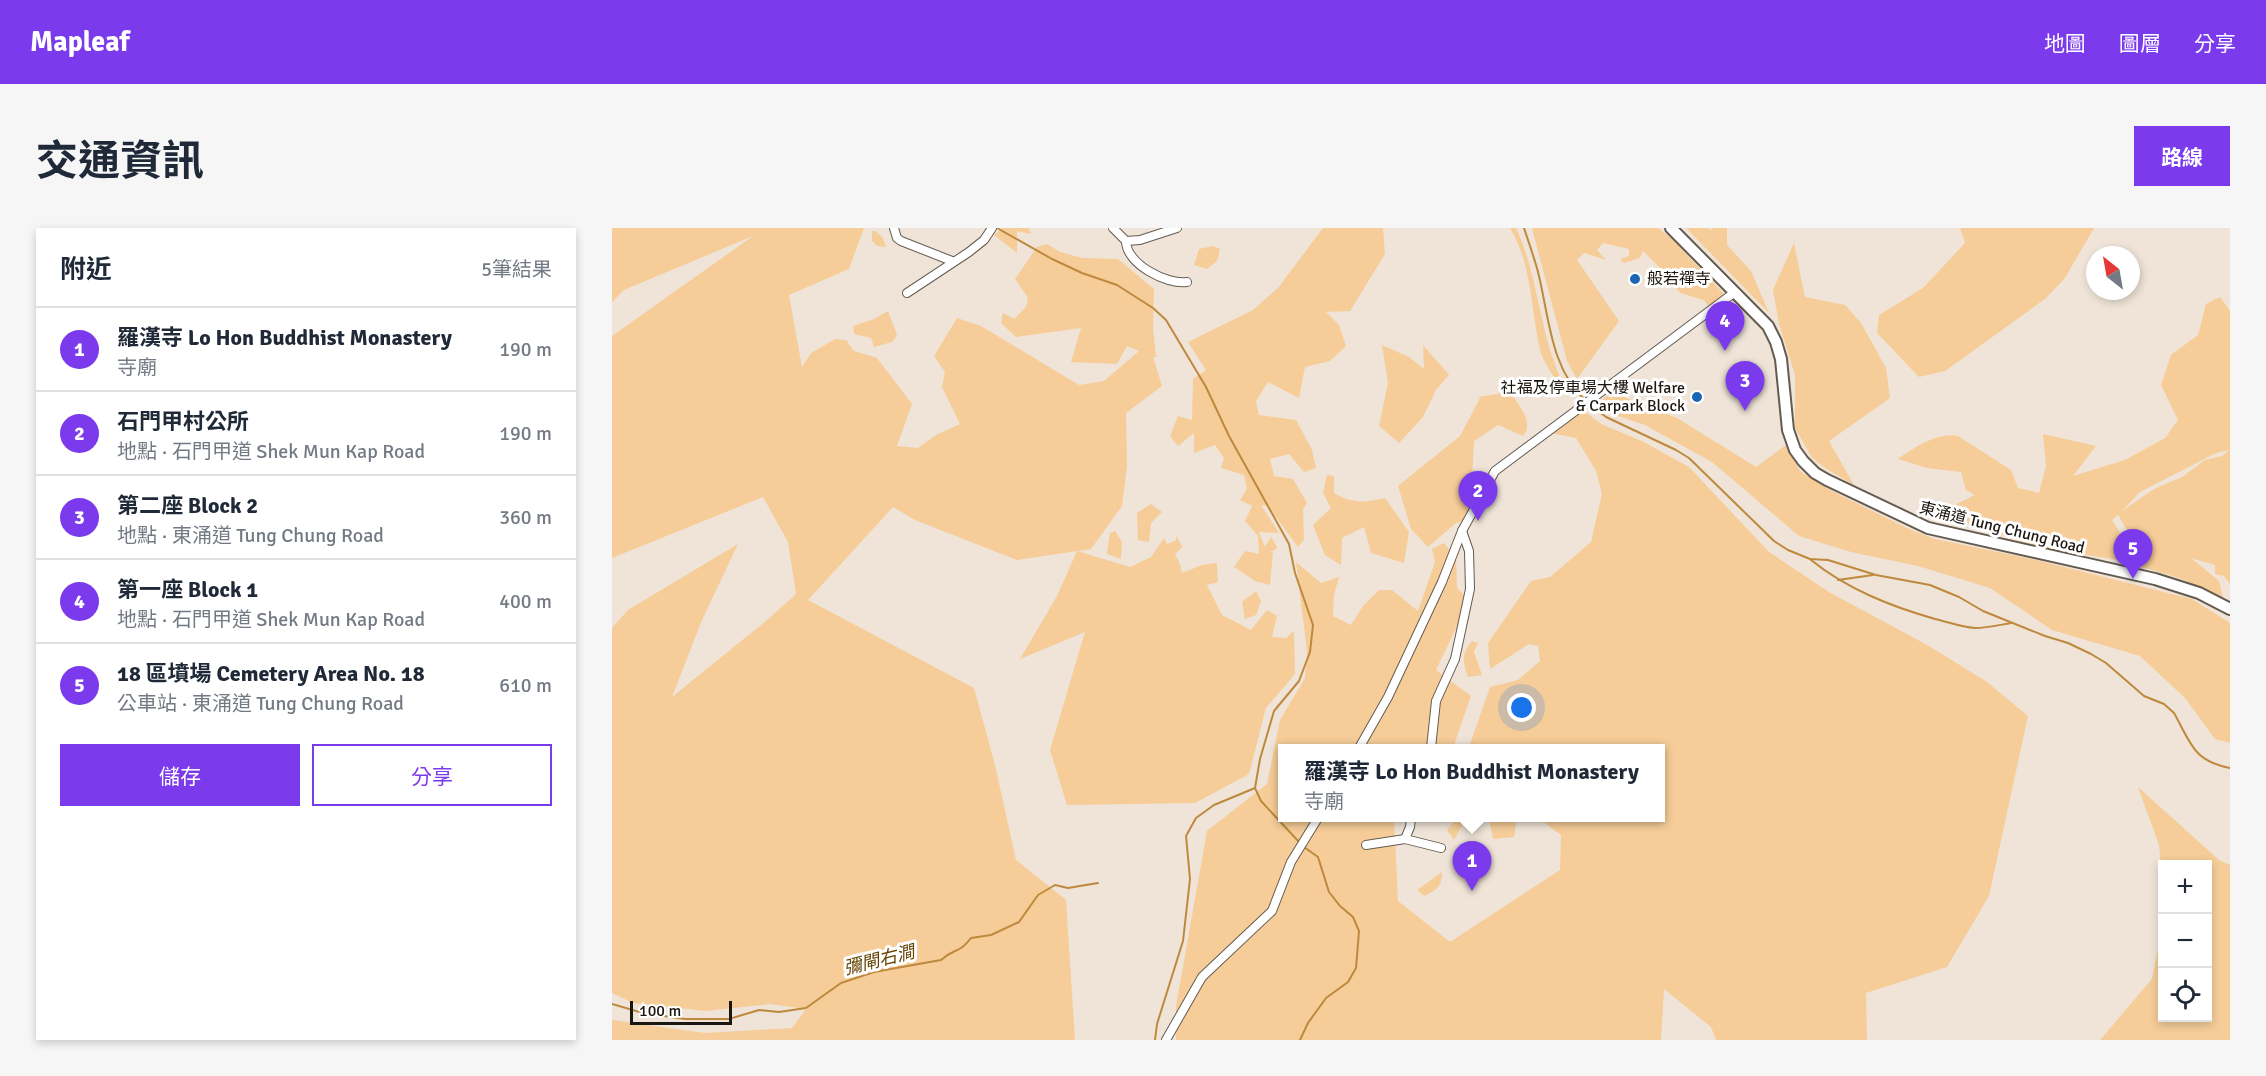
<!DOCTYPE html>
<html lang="zh-TW">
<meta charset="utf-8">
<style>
body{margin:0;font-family:Signika,"Noto Sans TC",sans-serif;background:#f6f6f7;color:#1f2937}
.controls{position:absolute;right:18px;bottom:18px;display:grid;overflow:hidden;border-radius:0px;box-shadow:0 3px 9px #0003}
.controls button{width:54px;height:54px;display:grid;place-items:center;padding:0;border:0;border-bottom:2px solid #e0e1e3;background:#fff;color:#1f2937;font:30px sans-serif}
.compass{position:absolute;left:1474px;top:18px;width:54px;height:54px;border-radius:50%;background:#fff;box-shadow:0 3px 9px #0003;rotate:329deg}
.scale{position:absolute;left:18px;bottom:15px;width:102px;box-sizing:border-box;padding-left:6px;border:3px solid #1a1611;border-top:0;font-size:16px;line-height:21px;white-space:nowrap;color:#1a1611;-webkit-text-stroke:4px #fff;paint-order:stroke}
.you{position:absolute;left:910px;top:480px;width:21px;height:21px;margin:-15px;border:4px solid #fff;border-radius:50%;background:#1a73e8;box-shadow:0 0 0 9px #1a73e833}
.badge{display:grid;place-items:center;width:39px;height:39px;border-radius:50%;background:#7c3aed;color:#fff;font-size:20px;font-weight:700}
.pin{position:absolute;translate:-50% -50px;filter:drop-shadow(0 2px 3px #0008)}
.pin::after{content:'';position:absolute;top:32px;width:21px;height:18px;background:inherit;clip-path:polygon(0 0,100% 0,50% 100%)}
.popup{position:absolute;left:666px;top:516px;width:387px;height:78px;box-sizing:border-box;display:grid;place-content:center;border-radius:0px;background:#fff;filter:drop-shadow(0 2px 4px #0005);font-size:20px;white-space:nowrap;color:#747a83}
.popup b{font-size:22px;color:#1f2937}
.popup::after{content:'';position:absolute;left:50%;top:100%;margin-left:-12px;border:12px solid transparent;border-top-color:#fff}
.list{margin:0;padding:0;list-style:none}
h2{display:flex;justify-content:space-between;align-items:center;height:78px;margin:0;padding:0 24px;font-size:26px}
h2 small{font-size:20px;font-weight:400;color:#747a83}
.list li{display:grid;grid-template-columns:39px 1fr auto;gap:18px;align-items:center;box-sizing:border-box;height:84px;padding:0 24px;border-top:2px solid #e0e1e3}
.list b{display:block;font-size:22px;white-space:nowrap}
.list p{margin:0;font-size:20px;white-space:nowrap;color:#747a83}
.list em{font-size:20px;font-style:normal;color:#747a83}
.actions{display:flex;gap:12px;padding:18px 24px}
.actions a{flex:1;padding:14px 0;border:2px solid #7c3aed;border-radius:0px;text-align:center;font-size:21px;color:#7c3aed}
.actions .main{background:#7c3aed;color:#fff}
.icon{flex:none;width:33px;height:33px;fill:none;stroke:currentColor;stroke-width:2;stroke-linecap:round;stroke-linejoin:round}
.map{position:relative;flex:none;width:1618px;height:812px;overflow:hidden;border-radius:0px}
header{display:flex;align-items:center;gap:36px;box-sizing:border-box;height:84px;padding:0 30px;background:#7c3aed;color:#fff}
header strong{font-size:28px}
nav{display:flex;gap:33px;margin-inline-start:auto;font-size:21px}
.intro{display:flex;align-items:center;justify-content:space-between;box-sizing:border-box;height:144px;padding:0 36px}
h1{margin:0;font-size:42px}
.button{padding:15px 27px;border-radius:0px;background:#7c3aed;color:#fff;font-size:21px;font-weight:700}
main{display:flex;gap:36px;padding:0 36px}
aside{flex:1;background:#fff;border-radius:0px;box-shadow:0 3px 9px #0003}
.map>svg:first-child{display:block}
.green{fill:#f6cd98;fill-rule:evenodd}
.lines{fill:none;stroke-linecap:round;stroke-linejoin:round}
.stream{stroke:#be893c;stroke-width:2}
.street-casing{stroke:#645b50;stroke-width:10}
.secondary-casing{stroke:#645b50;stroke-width:14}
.street{stroke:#fff;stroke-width:8}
.secondary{stroke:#fff;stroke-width:10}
.poi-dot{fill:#1a66b5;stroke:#fff;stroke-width:2}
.labels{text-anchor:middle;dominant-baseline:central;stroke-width:6;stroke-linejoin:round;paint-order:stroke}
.poi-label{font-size:16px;fill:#1a1611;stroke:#fff;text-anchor:start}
.street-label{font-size:16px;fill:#1a1611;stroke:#fff}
.water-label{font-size:18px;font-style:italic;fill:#684405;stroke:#fff}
</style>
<header>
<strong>Mapleaf</strong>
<nav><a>地圖</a><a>圖層</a><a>分享</a></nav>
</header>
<div class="intro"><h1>交通資訊</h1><a class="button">路線</a></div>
<main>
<aside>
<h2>附近<small>5筆結果</small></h2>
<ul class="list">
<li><span class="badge">1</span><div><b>羅漢寺 Lo Hon Buddhist Monastery</b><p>寺廟</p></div><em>190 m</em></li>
<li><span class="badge">2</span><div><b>石門甲村公所</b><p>地點 · 石門甲道 Shek Mun Kap Road</p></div><em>190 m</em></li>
<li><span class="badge">3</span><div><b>第二座 Block 2</b><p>地點 · 東涌道 Tung Chung Road</p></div><em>360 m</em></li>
<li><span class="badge">4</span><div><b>第一座 Block 1</b><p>地點 · 石門甲道 Shek Mun Kap Road</p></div><em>400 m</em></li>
<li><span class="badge">5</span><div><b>18 區墳場 Cemetery Area No. 18</b><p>公車站 · 東涌道 Tung Chung Road</p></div><em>610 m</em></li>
</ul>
<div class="actions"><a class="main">儲存</a><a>分享</a></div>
</aside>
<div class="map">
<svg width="1618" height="812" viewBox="0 0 1618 812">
<rect width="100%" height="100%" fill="#efe4d7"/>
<g class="green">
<path d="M0 0H252L237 41 177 67 190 139 199 125 223 111 234 112 242 123 265 130 300 176 285 218 306 220 324 207 348 196 330 159 333 144 322 128 345 90 369 98 467 157 492 153 527 123 515 118 505 136 459 134 469 100 404 109 389 95 391 85 402 91 414 79 416 70 403 51 425 19 435 16 448 24 470 30 506 31 542 61 541 99 544 129H541L550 158 514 185 515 238 510 278 479 321 405 332 303 292 281 279 196 372 362 460 383 537 404 632 454 672 463 812H0V792L93 805 180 800 194 781 158 776 94 783 21 775 0 765V400L16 382 126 316 90 392 60 469 154 393 184 366 176 314 151 269 0 330V108L141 8 12 62 0 74Z"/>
<path d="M391 0H417L419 6 405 3V25L382 7Z"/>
<path d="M711 0H771L773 26 738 83 714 84 727 97 734 118 718 133 693 139 687 170 656 154 644 173 647 187 684 192 700 222 704 240 692 244 677 226 658 231 662 248 681 251 695 275 691 281 692 312 686 319 656 278 649 277 667 305 647 304 653 319 659 309 665 319 663 322 657 324H661L658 357 643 353 622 339 633 323 647 326 646 308 633 293 640 278 628 272 635 261 632 247 609 240 612 230 603 217 582 225V205L566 218 558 208 566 188 580 192 581 151 594 142 576 114 641 82 666 60Z"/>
<path d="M898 0H904C928 51 927 111 954 161L951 163C944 151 932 136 928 122 919 82 920 36 898 0Z"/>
<path d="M920 0H1046L1059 10 1113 67 1097 79 1092 72 1068 65 1053 45 1031 23 1028 30 1012 35 1008 31 1017 28V21L991 15 985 22 994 32 972 25 965 32 1007 93 965 151 955 133Z"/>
<path d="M1074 0H1096L1099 2 1101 0H1115V17L1139 43 1157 85Z"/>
<path d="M1348 0H1482L1453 50 1433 71 1333 143 1307 149 1265 105 1267 87 1311 60 1353 15Z"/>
<path d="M260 3H264L271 10 274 19 265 18 260 13Z"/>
<path d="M1182 15 1193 69 1233 77 1249 95 1274 140 1278 170 1217 213 1242 257 1216 242 1200 230 1183 200V147L1167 96 1161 62Z"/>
<path d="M601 18 608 21 605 33 595 41 582 37 587 21Z"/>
<path d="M1608 69 1618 83V356L1612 348 1603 346V337L1579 330 1607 353 1611 370 1567 350 1507 332 1429 320 1324 286 1363 267 1354 262 1349 244 1315 240 1286 231C1303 219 1326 204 1346 208L1399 242 1406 260 1427 265 1434 238 1431 206 1484 218 1461 248 1513 232 1553 210 1566 192 1549 157 1559 127 1586 107 1594 76ZM1617 222 1610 228 1593 232 1570 249 1542 261 1510 283 1528 264 1604 225ZM1506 287 1533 332V333L1523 330 1500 292Z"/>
<path d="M276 83 285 107 280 114 262 119 259 110 242 106 241 98 262 91Z"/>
<path d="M770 117 797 129 812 141 811 117 837 147 824 162 811 189 787 215 767 198 776 155Z"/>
<path d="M898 164C906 177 923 193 911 208L886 197 862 213 858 292 844 295 816 319 799 301 786 258 848 208 868 170 866 169Z"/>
<path d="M999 164 1065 190 1144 239 1174 217 1188 243 1218 262 1299 302 1323 311 1424 332 1580 371 1618 395V515L1603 511 1573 470 1528 428 1440 402 1378 360 1306 338 1239 324 1187 308 1100 234 1033 197 997 185 987 175Z"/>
<path d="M971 182 989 196 1030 213 1077 239 1157 324 1217 364 1317 418 1375 454 1416 488 1377 668 1335 739 1254 765 1255 812H1104L1099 799 1052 761 1049 812H564V778L595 603 655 556 668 492 693 450 695 423 684 334 709 355 727 349 722 367 721 388 739 397 751 378 767 362H780L806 383 823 334 820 321 832 315 844 330 845 360 852 367 848 392 824 442 859 468 841 520H671V590H782L786 673 838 714 948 642 949 607 926 590H1049V520L857 519 878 459 906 452 928 433 926 418 917 416 878 441 876 415 919 353 938 349 979 314 990 266 984 243 964 210 939 205Z"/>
<path d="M715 247 722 248V265C741 276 752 275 773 270L797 304 792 335 759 325 752 299 730 310 729 337 713 327 701 297 719 280 711 265Z"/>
<path d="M539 276 550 284 539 295 537 314 526 312 525 285Z"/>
<path d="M503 303 510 314 509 331 495 326 498 305Z"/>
<path d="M565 308 570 319 563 326 568 336 570 345 590 337 605 335 606 354 595 357 610 387 639 402 655 382 665 388 660 409 674 410 682 403 683 446 654 480 637 546 583 575 455 577 438 522 473 404 408 431 445 368 465 323 518 339 539 329 552 310 555 316 563 313Z"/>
<path d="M644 363 649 373 644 387 633 391 630 374Z"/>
<path d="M860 413 866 415 862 424 870 447 856 449C851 434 849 426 860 413Z"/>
<path d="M1526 559 1607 632 1618 637V812H1488L1540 751 1550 701V790H1596V636H1550V651L1547 617Z"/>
<path d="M845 590H854L842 612 835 602Z"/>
<path d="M877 590H905L902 609 881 611Z"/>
<path d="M830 644C830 660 824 662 812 668L805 662Z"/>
</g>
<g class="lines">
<g class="stream">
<path d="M385 0 440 31 470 45 505 57 541 80 554 92 594 159 617 208 677 316 683 345 701 397 698 424 687 453 662 483 648 531 643 560 649 573 688 615"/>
<path d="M912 0C917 15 922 29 926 44 937 87 938 140 973 172"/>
<path d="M977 176 994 189 1064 222 1077 230 1162 313 1176 322 1198 331 1216 332 1264 347 1318 357 1347 369 1371 383 1433 408 1456 415 1479 426 1494 435 1532 468 1552 476 1562 485C1579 515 1581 533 1618 540"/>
<path d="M1199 332C1235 361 1278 378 1323 391 1336 394 1349 399 1363 400 1375 400 1387 397 1399 395"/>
<path d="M1226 352 1261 347"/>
<path d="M0 776 31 785 73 791H117L147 782 167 784 194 780 229 755 262 744 329 732C342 720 347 726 359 710L379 707 407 694 426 667 443 657 456 660 486 655"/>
<path d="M543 812 545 796 571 713 578 651 574 608 584 590 602 577 643 560"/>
<path d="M688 812 696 795 714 770 736 754 744 740 747 703 741 689 728 678 717 664 706 629 692 619"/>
</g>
<defs>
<g id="street">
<path d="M282 0 285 10 289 13 340 33"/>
<path d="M501 0 514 13C514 36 555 57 575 54"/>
<path d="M514 13 528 12 565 0"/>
<path d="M295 65 357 24 372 12 380 0"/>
<path d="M747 520 776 469 830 354 850 303 883 243 1123 64"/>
<path d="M819 520 824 473 843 431 858 361 857 323 850 303"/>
<path d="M799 590 798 599 793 611 829 620"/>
<path d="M754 617 793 611"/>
<path d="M554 812 590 749 660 683 679 634 706 590"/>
</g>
<path id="secondary" d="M1059 0 1156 98 1164 114 1169 131 1176 202 1183 222 1191 233 1203 245 1215 252 1316 300 1543 351 1587 365 1618 381"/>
</defs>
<use href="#street" class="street-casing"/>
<use href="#secondary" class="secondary-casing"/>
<use href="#street" class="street"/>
<use href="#secondary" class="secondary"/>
</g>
<g class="poi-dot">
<circle cx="1023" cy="51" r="6"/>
<circle cx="1085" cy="169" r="6"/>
</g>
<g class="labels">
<g class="poi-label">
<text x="1035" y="51">般若禪寺</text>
<text x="1073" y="160" text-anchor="end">社福及停車場大樓 Welfare<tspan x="1073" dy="18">&amp; Carpark Block</tspan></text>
</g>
<g class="street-label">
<text transform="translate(1390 300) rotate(14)">東涌道 Tung Chung Road</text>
</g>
<g class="water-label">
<text transform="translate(267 732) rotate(-14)">彌閘右澗</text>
</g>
</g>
</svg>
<div class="controls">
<button>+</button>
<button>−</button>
<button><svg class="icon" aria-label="locate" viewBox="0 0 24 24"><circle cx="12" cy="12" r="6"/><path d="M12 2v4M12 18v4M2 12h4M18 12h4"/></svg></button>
</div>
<svg class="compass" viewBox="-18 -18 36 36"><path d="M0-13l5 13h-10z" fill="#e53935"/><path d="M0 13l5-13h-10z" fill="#747a83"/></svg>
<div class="scale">100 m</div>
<div class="you"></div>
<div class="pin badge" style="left:860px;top:663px">1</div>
<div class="popup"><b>羅漢寺 Lo Hon Buddhist Monastery</b>寺廟</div>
<div class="pin badge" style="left:866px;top:293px">2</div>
<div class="pin badge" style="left:1133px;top:183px">3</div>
<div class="pin badge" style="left:1113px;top:123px">4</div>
<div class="pin badge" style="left:1521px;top:351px">5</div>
</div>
</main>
